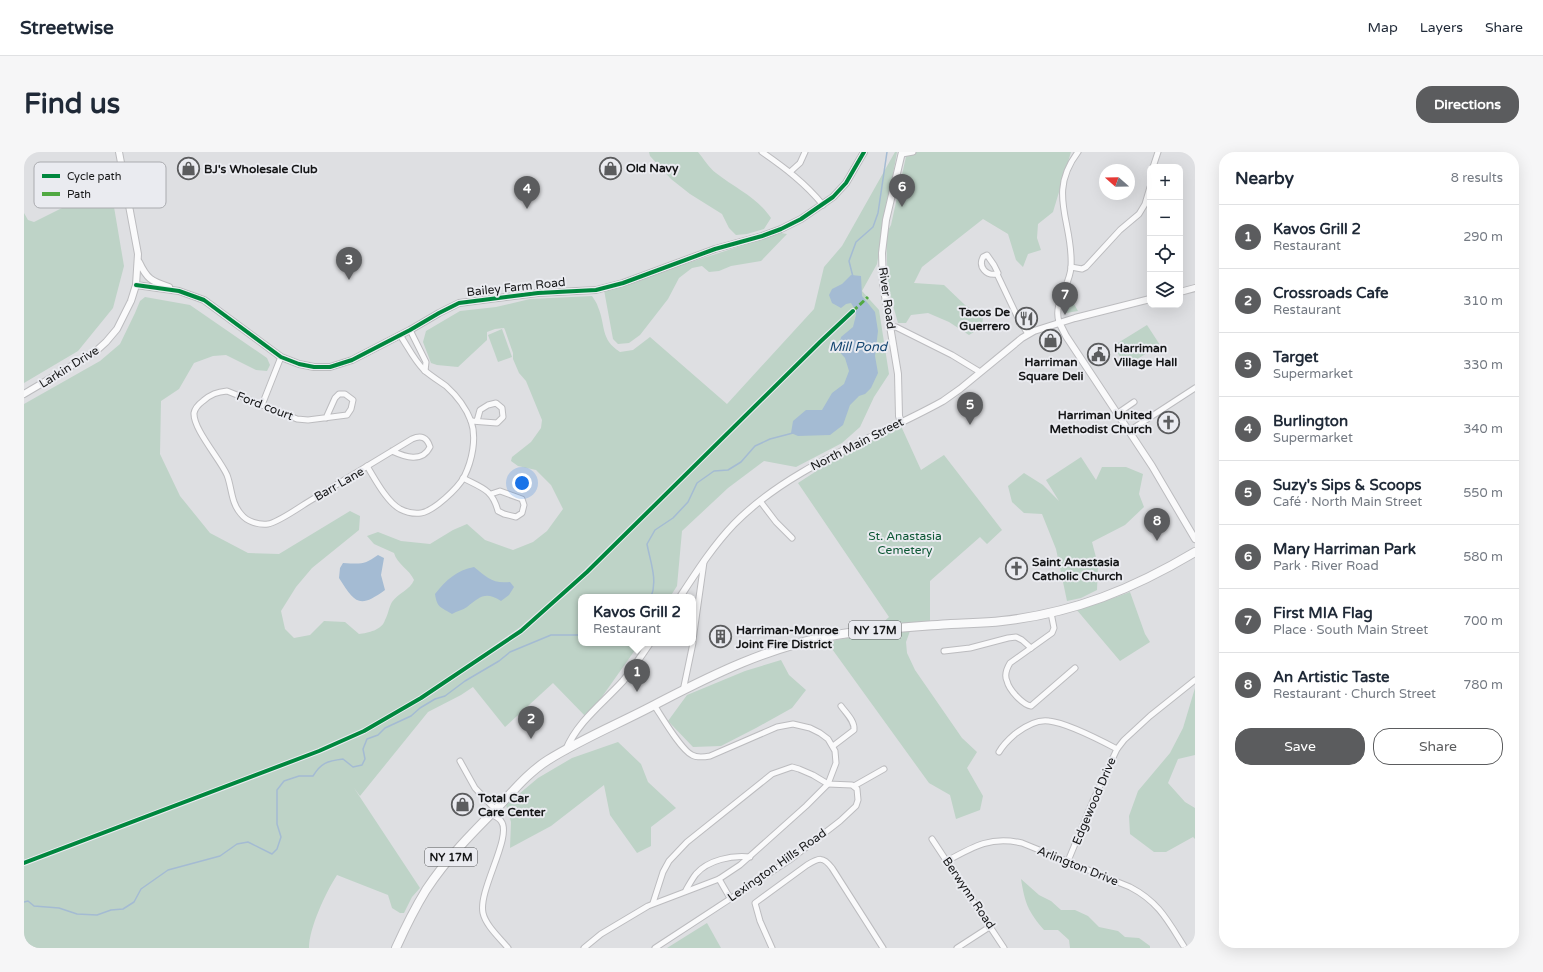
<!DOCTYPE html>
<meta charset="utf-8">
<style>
body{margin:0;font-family:"Varela Round",sans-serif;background:#f6f6f7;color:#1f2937}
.controls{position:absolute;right:12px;top:12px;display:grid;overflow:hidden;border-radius:8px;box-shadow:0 4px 16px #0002}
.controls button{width:36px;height:36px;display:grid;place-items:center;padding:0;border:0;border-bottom:1px solid #e0e1e3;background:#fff;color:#1f2937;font:20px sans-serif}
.compass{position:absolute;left:1075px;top:12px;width:36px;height:36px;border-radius:50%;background:#fff;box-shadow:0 4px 16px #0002;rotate:290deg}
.you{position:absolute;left:498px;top:331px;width:14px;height:14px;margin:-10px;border:3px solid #fff;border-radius:50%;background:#1a73e8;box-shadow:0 0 0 6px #1a73e833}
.badge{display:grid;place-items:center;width:26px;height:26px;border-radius:50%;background:#5b5c5e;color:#fff;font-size:13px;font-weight:700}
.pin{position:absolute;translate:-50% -33px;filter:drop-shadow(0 1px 2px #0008)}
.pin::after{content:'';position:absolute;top:21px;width:14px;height:12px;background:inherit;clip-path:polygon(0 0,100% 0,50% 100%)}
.popup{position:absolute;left:554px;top:442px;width:118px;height:52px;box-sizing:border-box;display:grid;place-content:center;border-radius:8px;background:#fff;filter:drop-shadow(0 1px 3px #0005);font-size:13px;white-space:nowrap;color:#747a83}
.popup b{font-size:15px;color:#1f2937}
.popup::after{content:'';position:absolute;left:50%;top:100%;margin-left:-8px;border:8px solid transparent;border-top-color:#fff}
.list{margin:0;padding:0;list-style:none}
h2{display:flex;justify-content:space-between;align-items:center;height:52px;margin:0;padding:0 16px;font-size:17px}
h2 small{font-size:13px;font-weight:400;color:#747a83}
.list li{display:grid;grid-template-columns:26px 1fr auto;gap:12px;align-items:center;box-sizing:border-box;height:64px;padding:0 16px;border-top:1px solid #e0e1e3}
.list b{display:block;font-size:15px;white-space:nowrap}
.list p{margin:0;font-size:13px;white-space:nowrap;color:#747a83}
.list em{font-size:13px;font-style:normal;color:#747a83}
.actions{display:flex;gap:8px;padding:12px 16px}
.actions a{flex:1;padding:9px 0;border:1px solid #5b5c5e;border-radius:16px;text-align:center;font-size:14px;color:#5b5c5e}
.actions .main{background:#5b5c5e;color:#fff}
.icon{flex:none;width:22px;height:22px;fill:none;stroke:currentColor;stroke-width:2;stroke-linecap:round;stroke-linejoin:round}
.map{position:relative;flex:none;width:1171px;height:796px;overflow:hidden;border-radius:16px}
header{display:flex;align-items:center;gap:24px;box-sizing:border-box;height:56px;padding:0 20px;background:#fff;border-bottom:1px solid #e0e1e3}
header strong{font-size:19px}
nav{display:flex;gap:22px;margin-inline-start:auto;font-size:14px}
.intro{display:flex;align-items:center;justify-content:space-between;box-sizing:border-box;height:96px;padding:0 24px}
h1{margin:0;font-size:28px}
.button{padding:10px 18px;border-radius:16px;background:#5b5c5e;color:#fff;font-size:14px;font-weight:700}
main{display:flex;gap:24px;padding:0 24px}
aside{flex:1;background:#fff;border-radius:16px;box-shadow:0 4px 16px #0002}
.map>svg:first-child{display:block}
.green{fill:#bed3c7;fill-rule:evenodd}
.water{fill:#a4bbd3}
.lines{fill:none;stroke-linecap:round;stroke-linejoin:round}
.stream{stroke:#a4bbd3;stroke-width:1.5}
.minor-casing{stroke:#bcbcbf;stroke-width:7}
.tertiary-casing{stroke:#bcbcbf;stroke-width:8}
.primary-casing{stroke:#bcbcbf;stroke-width:10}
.minor{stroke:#fafafb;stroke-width:5}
.tertiary{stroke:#fafafb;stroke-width:6}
.primary{stroke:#fafafb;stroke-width:8}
.quiet{stroke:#51a942;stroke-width:3;stroke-dasharray:6 3;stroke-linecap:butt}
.cycleway-casing{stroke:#eaebf0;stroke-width:6}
.cycleway{stroke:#00873e;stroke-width:4}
.labels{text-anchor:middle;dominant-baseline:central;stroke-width:4;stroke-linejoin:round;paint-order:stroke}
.shield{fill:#eaebf0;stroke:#555658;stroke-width:1}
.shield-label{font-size:11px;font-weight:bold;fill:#151617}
.poi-label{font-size:12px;font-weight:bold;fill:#151617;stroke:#eaebf0;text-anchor:start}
.street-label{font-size:12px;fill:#151617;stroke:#eaebf0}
.park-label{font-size:12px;fill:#0e5836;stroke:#eaebf0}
.water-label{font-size:13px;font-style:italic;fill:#12446f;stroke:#eaebf0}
.key{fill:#eaebf0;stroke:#aaabaf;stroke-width:1}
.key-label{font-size:11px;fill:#151617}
</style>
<header>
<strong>Streetwise</strong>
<nav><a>Map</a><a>Layers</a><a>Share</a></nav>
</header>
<div class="intro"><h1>Find us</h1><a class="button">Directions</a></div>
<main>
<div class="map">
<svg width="1171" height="796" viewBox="0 0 1171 796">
<rect width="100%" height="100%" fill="#dedfe2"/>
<g class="green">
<path d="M625 0H674C680 7 685 16 692 21 712 37 732 44 747 66L740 77 723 82 712 83 705 76 698 62 666 42 647 27 626 4Z"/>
<path d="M871 0H873L853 112 838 139 855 158 865 222 850 245 836 275 818 291 772 315 740 309 704 336 658 379 653 434 646 445H557V491H616L563 566 529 531 481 575 449 535 437 543 404 560 336 644 330 636 396 736 388 745 380 761H376L368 756 364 743 313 723C302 740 285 776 285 796H0V714L305 598 302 594 265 609 0 708V252L76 209 96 192 111 161 116 149 121 145 166 153 243 206 246 213 243 219 232 218 202 203 189 204 170 211 155 237 137 249 136 302 156 344 186 381 224 401 255 402 326 359 336 364 335 378 288 416 272 435 257 459 261 477 270 486 286 483 300 469 321 470 335 482C344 481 358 478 361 468 364 463 365 455 368 450 374 441 386 438 390 428 386 418 373 412 370 401L350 392 343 384 354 380 377 389 406 392 429 378 443 372 461 388 489 398 509 390 523 379 539 357 527 333 512 318 494 314 487 309 488 305 507 290 517 276 518 268 502 229 495 221 489 207V201L481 178 480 176 471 177 463 180V188L434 215 413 213 407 211 399 190 402 179 436 159 472 155 506 147 568 144C570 147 573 151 574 155 582 174 576 187 596 200L609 198 626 185 703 252 790 157 800 115 818 94ZM830 156 831 161 776 213 548 438 500 479 407 543 345 579 305 598 302 593 330 582 412 534 495 476 544 434 801 181Z"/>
<path d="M883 0H1047L1029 60 1014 72 1013 86 1017 98 1004 102 999 115 992 108 984 82 959 67 898 115 890 131 920 133 941 153 959 164 958 175 945 183 925 170 904 161 887 163 882 171H874L864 136 862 82 867 73Z"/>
<path d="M72 39 85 43 90 55 100 114 89 156 54 199 0 231V61L4 68 10 70Z"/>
<path d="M757 81 763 82 737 109 707 114 695 119 685 120 678 114 668 116 655 126 644 147 616 183 605 191 594 192 589 187 580 138Z"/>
<path d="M1046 145 1054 159 1042 161 1040 160C1038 153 1040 148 1046 145Z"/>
<path d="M1123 173 1136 193 1102 214 1089 194Z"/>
<path d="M478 177 488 205 474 210 464 183Z"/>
<path d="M877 274 897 318 920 303 978 378 963 392 956 385 906 429V474L851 478 865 465 774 331 811 307Z"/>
<path d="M1057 305 1072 328 1078 315H1102L1119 322 1115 342 1120 355 1101 373 1068 390 1074 413 1073 438 1057 446 1043 449 1032 397 1018 362 1000 361 988 350 984 334 1000 321 1019 333 1035 349 1022 328Z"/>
<path d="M1106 440 1121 482 1126 490 1096 509 1052 457 1081 449Z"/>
<path d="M886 479 882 490 883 501 891 518 938 586 953 600 943 616 959 644 956 658 932 667 926 643 905 631 803 490 832 484Z"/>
<path d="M757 508 765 523 782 538 768 556 732 576 697 594 669 595 644 569 663 543 721 519Z"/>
<path d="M1171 536V603L1154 607 1144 631 1161 650 1171 656V687L1169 685 1142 700H1130L1106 682 1105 664 1114 639 1146 601 1159 576Z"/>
<path d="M594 590 617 612 624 630 652 656 627 675V694L613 701 586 663 580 633 527 674 486 696 487 670 482 653 514 626 548 606Z"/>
<path d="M997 727 1015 743 1027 749 1037 758H1051L1064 764 1075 775 1094 779 1101 785 1115 786 1126 794V796H1046L1045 788 1034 778H1020C1004 759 1001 752 997 727Z"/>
<path d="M683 771 697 796H643Z"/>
</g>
<g class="water">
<path d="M827 123 837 124 838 144 851 160 854 179 851 204 854 221 847 236 841 242 835 244 826 253 819 273 806 283 774 284 767 281 769 269 782 258H798L808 241 820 232 825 219 821 206 814 198 817 185 829 175 832 163 830 156 827 151 822 152 817 156 808 151 805 143 808 137 818 132Z"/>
<path d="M354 403 360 406 357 423 361 438C335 457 331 451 315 426L316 416 319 411C337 412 340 413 354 403Z"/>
<path d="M450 415C463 425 468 432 486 430L490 435 485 443 477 449C461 439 456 445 443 455 439 458 433 459 428 462 417 455 413 456 411 442 422 428 433 418 450 415Z"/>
</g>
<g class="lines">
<g class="stream">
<path d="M829 125 825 109 832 90 849 75 854 61 863 0"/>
<path d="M627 445C634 428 626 409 623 392L631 378 649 366 664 350 673 331 690 319 704 318 717 310 731 294 746 287 769 281"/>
<path d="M0 750 4 749 10 754 35 756 53 762 73 763 87 758 99 757 110 750 117 737 144 718 196 704 213 692 224 690 248 702 253 697 257 685 253 672V638L260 629 275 624H289C297 611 303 609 319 607L329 615 338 613 341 607 339 597 343 587 354 583 361 576 387 564 396 556 411 547 421 544 441 529 475 509 486 500 527 483H557"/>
</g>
<defs>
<g id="minor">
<path d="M738 0C761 16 781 31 799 53"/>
<path d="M878 2 889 0"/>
<path d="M1129 15 1134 0"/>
<path d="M766 20 776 11 781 0"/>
<path d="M963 103 970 113 974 121 973 122C962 124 954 115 959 105Z"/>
<path d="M1047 115 1058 117 1062 115 1096 78 1115 62 1121 52 1126 35"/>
<path d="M973 122 993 164 1004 182"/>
<path d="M1035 170C1029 151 1046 134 1047 115 1050 71 1022 42 1054 0"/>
<path d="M867 175H872L928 203 956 220"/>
<path d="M386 178 402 210 401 219"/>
<path d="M238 253 257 205"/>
<path d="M1094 261 1110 250"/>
<path d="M302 266 311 246 315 242H321L329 248 327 257 323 263 284 268 273 267 203 239C193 240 187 242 179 249 175 252 171 256 170 261 169 277 196 307 203 323 208 336 207 351 217 362 223 370 235 373 244 372 253 371 276 355 284 350 319 329 353 308 388 287 397 283 403 285 406 295 398 311 381 305 368 299"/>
<path d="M447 269 473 271 479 265 478 256 472 251 464 253 456 258 453 269"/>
<path d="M1105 279 1171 236"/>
<path d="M343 314C351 327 363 350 376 357 382 360 390 362 397 361 410 359 434 336 440 325 448 309 453 286 447 269 442 256 432 243 422 234 415 229 407 224 400 218 390 208 384 195 376 183"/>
<path d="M439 326C458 336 468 337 474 359L480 362 492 365 498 361 500 353 498 347 476 339 467 342"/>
<path d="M736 349 752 370 768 386"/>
<path d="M1027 461 1030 476 1028 481 986 511C983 516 980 523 983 529 985 538 999 553 1007 554L1051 516"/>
<path d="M669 488 680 410"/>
<path d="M920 499 946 496 984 486 992 485 998 488 1007 496"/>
<path d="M659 539 669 491"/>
<path d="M809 594 830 578C831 569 822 561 817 554"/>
<path d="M975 600C979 593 984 588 991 582 1000 575 1013 567 1025 569 1043 571 1076 588 1093 597"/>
<path d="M436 609 451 636 471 657"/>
<path d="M830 634 860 617"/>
<path d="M467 662C470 664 475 666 477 669 489 684 454 738 459 761 462 774 476 786 484 796"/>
<path d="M908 687 980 796"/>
<path d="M923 709C950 694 967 684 998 691L1106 735C1135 750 1144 769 1161 796"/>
<path d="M1044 709 1068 651 1093 597 1100 588 1126 564 1171 528"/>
<path d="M695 727 706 746"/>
<path d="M662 738C665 733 668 727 672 722 684 708 708 703 726 705"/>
<path d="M629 751 639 720 645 709 663 690 748 622 768 615 775 617 789 623 804 632 828 633 833 637 834 648 832 654 816 669 767 707 631 796"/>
<path d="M560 796 577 782 624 754 695 727 716 713 782 654 804 632 812 611 811 599 804 587 796 581 786 576 769 572 753 575 686 604C680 605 673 606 668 603 657 598 638 565 630 553"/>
<path d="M748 796 736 769 731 751 783 713C795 706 799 704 808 716L859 796"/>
<path d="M933 796 967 774"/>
</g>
<g id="tertiary">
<path d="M115 110C123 127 127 129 145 135"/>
<path d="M112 133 155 139 180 148 257 205 275 212 290 215H306L328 208 386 178 415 161 435 151 514 141 572 138 599 131 691 97 738 84 757 77 777 67 809 45 822 31 840 0"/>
<path d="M1156 140 1171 136"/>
<path d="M1035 170 1042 184 1128 314 1171 387"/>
<path d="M0 242 71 200 82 190 93 177 107 149 112 133 114 102 95 0"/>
<path d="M877 270 875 264 874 222 859 132 858 101 862 68 878 0"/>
<path d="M656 445C673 419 689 394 710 372 768 313 849 288 919 249L936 237 998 186 1010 179 1051 166 1126 147"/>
<path d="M542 598C553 570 579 551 599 529 609 517 617 504 626 491"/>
</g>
<path id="primary" d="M372 796C381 776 391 756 402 738 423 706 449 680 476 653 491 637 505 620 524 608 559 586 599 570 636 550 690 522 745 495 806 484 846 477 886 475 927 472 944 471 961 471 978 469 1050 461 1109 437 1171 400"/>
</defs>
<use href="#minor" class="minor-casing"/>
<use href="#tertiary" class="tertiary-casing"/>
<use href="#primary" class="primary-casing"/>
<use href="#minor" class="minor"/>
<use href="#tertiary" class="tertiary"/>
<use href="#primary" class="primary"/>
<path class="quiet" d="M829 159 844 145"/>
<defs>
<g id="cycleway">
<path d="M112 133 155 139 180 148 257 205 275 212 290 215H306L328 208 386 178 415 161 435 151 514 141 572 138 599 131 691 97 738 84 757 77 777 67 809 45 822 31 840 0"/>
<path d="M0 711 295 599 340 579 397 546 497 479 563 420 796 190 829 159"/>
</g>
</defs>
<use href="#cycleway" class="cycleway-casing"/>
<use href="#cycleway" class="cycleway"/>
</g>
<defs>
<symbol id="shop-ring" viewBox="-11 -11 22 22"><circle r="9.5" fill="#eaebf0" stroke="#5b5c5e" stroke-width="1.5"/><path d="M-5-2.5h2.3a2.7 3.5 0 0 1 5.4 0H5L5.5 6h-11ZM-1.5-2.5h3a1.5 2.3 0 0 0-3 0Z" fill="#5b5c5e"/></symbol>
<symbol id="restaurant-ring" viewBox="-11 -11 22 22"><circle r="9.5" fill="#eaebf0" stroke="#5b5c5e" stroke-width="1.5"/><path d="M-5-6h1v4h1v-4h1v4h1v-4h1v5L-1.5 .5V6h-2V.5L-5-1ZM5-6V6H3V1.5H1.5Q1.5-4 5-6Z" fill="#5b5c5e"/></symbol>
<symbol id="civic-ring" viewBox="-11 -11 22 22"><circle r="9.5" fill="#eaebf0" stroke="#5b5c5e" stroke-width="1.5"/><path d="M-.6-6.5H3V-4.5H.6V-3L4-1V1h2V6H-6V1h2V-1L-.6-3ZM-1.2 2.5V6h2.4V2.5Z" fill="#5b5c5e"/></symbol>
<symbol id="church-ring" viewBox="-11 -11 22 22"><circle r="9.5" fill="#eaebf0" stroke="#5b5c5e" stroke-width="1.5"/><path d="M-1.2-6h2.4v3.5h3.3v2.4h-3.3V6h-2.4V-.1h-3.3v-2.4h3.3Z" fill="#5b5c5e"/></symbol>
<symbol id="building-ring" viewBox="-11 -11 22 22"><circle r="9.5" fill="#eaebf0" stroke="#5b5c5e" stroke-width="1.5"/><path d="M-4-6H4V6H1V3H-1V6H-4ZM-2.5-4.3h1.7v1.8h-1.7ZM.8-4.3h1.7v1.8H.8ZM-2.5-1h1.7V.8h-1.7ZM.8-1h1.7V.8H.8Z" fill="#5b5c5e"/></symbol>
</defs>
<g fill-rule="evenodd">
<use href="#shop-ring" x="574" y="4" width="25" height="25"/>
<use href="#shop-ring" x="152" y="4" width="25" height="25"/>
<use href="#restaurant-ring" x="990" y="154" width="25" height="25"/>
<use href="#shop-ring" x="1014" y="176" width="25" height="25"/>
<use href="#civic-ring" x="1062" y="190" width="25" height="25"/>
<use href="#church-ring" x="1132" y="258" width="25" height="25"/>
<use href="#church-ring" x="980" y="404" width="25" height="25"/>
<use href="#building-ring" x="684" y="472" width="25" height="25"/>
<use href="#shop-ring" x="426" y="640" width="25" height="25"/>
</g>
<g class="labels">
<g class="shield">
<rect x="825" y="469" width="52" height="18" rx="3"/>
<rect x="401" y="696" width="52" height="18" rx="3"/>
</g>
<g class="shield-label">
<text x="851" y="478">NY 17M</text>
<text x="427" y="705">NY 17M</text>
</g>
<g class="poi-label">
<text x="602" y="16">Old Navy</text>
<text x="180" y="17">BJ's Wholesale Club</text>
<text x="986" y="160" text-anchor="end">Tacos De<tspan x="986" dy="14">Guerrero</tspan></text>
<text x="1090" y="196">Harriman<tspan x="1090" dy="14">Village Hall</tspan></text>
<text x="1027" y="210" text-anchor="middle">Harriman<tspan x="1027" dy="14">Square Deli</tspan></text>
<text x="1128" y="263" text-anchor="end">Harriman United<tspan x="1128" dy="14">Methodist Church</tspan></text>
<text x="1008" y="410">Saint Anastasia<tspan x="1008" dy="14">Catholic Church</tspan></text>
<text x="712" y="478">Harriman-Monroe<tspan x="712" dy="14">Joint Fire District</tspan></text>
<text x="454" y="646">Total Car<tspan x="454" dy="14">Care Center</tspan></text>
</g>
<g class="street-label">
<text transform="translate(492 135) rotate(-6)">Bailey Farm Road</text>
<text transform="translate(863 146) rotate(82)">River Road</text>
<text transform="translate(45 215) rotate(-32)">Larkin Drive</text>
<text transform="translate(241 254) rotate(21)">Ford court</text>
<text transform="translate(833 292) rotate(-27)">North Main Street</text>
<text transform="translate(315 332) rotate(-30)">Barr Lane</text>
<text transform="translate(1070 649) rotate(-67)">Edgewood Drive</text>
<text transform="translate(753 713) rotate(-35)">Lexington Hills Road</text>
<text transform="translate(1054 714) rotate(22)">Arlington Drive</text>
<text transform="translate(945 741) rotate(56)">Berwynn Road</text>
</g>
<g class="park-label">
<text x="881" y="384">St. Anastasia<tspan x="881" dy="14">Cemetery</tspan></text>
</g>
<g class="water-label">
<text x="834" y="195">Mill Pond</text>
</g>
</g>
<rect x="10" y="10" width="132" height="46" rx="6" class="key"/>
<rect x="18" y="22" width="18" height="4" fill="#00873e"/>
<rect x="18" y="40" width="18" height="4" fill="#51a942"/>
<g class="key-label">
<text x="43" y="28">Cycle path</text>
<text x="43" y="46">Path</text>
</g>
</svg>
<div class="controls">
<button>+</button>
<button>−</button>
<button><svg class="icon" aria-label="locate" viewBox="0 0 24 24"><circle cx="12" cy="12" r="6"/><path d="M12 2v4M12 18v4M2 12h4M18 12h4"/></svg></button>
<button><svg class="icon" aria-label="layers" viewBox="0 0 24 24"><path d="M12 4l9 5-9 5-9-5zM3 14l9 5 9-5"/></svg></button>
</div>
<svg class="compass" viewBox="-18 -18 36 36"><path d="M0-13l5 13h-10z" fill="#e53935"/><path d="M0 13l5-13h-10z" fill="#747a83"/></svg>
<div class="you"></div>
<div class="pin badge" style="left:613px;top:540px">1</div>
<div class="popup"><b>Kavos Grill 2</b>Restaurant</div>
<div class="pin badge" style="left:507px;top:587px">2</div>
<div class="pin badge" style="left:325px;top:128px">3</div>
<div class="pin badge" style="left:503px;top:57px">4</div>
<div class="pin badge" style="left:946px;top:273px">5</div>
<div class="pin badge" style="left:878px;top:55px">6</div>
<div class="pin badge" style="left:1041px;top:163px">7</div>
<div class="pin badge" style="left:1133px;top:389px">8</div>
</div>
<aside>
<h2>Nearby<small>8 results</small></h2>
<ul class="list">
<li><span class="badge">1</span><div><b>Kavos Grill 2</b><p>Restaurant</p></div><em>290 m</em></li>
<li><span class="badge">2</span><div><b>Crossroads Cafe</b><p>Restaurant</p></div><em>310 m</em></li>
<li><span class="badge">3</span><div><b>Target</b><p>Supermarket</p></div><em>330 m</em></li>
<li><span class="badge">4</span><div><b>Burlington</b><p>Supermarket</p></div><em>340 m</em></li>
<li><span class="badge">5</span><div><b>Suzy's Sips &amp; Scoops</b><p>Café · North Main Street</p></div><em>550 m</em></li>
<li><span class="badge">6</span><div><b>Mary Harriman Park</b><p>Park · River Road</p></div><em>580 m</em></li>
<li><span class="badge">7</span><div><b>First MIA Flag</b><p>Place · South Main Street</p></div><em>700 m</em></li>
<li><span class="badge">8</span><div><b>An Artistic Taste</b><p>Restaurant · Church Street</p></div><em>780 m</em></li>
</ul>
<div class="actions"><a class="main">Save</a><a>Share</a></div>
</aside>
</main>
